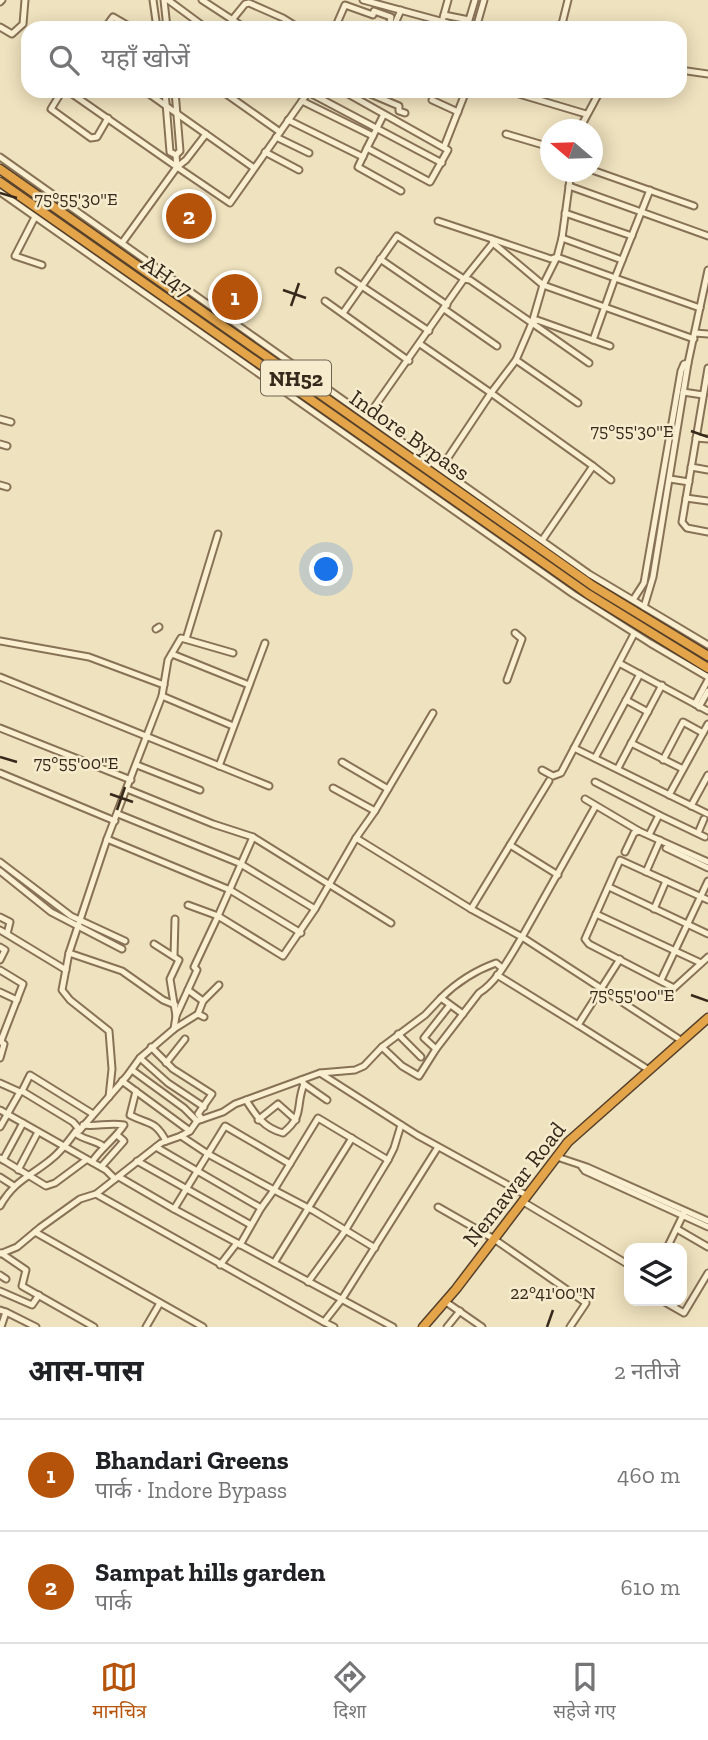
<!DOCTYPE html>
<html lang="hi">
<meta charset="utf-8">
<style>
body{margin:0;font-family:"Zilla Slab","Noto Sans Devanagari",serif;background:#f6f6f6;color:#202124}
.controls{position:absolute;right:21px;bottom:21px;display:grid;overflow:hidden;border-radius:14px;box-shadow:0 4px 18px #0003}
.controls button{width:63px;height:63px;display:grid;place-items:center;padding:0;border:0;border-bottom:2px solid #e0e0e0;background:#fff;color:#202124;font:35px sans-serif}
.compass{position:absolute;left:540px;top:119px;width:63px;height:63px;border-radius:50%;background:#fff;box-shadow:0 4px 18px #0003;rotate:289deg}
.you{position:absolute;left:327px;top:570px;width:24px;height:24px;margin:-18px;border:5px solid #fff;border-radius:50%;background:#1a73e8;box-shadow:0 0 0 10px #1a73e833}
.badge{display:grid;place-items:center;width:46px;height:46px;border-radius:50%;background:#b45309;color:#fff;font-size:23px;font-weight:700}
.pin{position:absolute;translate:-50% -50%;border:4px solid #fff;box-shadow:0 2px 7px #0006}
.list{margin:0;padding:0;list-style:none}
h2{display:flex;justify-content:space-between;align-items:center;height:91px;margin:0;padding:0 28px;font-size:30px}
h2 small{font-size:23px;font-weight:400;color:#757577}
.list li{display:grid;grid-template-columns:46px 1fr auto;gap:21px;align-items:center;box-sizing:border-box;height:112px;padding:0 28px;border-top:2px solid #e0e0e0}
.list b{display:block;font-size:26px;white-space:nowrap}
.list p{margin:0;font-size:23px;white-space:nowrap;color:#757577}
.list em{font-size:23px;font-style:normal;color:#757577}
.icon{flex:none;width:38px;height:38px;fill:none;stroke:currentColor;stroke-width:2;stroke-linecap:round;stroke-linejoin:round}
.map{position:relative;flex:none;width:708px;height:1327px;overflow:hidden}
.search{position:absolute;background:#fff;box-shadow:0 4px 18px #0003;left:21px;right:21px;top:21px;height:77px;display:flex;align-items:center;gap:18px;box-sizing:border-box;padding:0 24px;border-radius:21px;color:#757577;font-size:26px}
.sheet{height:315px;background:#fff}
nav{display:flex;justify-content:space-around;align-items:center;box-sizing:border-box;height:98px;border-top:2px solid #e0e0e0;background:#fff;font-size:19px;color:#757577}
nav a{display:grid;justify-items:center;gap:4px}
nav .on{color:#b45309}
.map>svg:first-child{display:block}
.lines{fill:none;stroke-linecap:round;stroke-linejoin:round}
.minor-casing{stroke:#887256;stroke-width:9}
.highway-casing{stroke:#55402b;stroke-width:11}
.minor{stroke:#faefd1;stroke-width:5}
.highway{stroke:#e3a44a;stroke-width:8}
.ticks{fill:none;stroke:#36291b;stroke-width:2.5}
.labels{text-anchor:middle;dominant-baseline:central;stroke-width:5;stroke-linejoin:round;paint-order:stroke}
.shield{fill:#f6eccd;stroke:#706450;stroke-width:2}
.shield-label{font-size:21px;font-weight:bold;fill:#36291b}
.street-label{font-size:23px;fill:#36291b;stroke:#f6eccd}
.ticks-label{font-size:18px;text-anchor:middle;fill:#36291b;stroke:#f6eccd;stroke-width:5;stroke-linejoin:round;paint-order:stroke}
</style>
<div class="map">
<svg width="708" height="1327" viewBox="0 0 708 1327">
<rect width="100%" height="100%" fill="#efe2be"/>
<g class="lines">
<defs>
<g id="minor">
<path d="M153 0 157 28"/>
<path d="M164 0 167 28"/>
<path d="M168 0 206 28"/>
<path d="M202 0 245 28"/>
<path d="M363 0 466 28"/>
<path d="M0 2 2 0"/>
<path d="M444 15 469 20 475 0"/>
<path d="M443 18 448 0"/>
<path d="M232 20 245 4 249 3 283 18 299 28"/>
<path d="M0 27 12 34 23 24 25 0"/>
<path d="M105 28 113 17 132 28"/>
<path d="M335 28 345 5 373 15 374 11 391 17 389 28"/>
<path d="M393 28 401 10"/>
<path d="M476 28 484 0"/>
<path d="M561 28 568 0"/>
<path d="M680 70 708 74"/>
<path d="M62 91 51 109 91 138 97 137 108 118"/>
<path d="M68 91 177 167 186 160 206 134"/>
<path d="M145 91 254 168"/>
<path d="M165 91 170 152 176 155"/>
<path d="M222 91 280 132"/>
<path d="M343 91 448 150 430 182 367 148 384 114"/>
<path d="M308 92 442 163"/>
<path d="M366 92 399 106V111L405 113"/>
<path d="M519 94 586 114"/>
<path d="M432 100 458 112"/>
<path d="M302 101 373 136"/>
<path d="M288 120 363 157"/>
<path d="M579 130 600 91"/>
<path d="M506 134 550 147"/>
<path d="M276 137 309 153"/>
<path d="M444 147 466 91"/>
<path d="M367 148 358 167 401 191"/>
<path d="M265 152 299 170"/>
<path d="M0 157 589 574 708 645"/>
<path d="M177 167 230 203 309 91"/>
<path d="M592 170 694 206"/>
<path d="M571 172 562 238 557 257 551 259 492 239 493 243 464 279 470 280 532 323 537 320 610 346"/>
<path d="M569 186 708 236"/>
<path d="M650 190 615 278 557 257 543 285 694 339"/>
<path d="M0 192 573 594 650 643 708 677"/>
<path d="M565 213 632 236"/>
<path d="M35 217 15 256 42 265"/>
<path d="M438 221 492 239"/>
<path d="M562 238 622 260"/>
<path d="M122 243 177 167 176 155 180 151 175 91"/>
<path d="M493 243 543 285 532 323"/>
<path d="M380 259 447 305"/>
<path d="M339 271 429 331"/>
<path d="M325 301 409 361"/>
<path d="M444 309 497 346"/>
<path d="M343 313 397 236 464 279 368 416"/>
<path d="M695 333 708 334"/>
<path d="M593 340 615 278 700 308"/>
<path d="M420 344 491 393 441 468"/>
<path d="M516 360 491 393 593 466 543 539"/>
<path d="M708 368 682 522 687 528 708 532"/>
<path d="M683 392 703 395"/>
<path d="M578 403 516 360 532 323 589 363"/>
<path d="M0 419 11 422"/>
<path d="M696 438 708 439"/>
<path d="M0 444 7 446"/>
<path d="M593 466 611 480"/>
<path d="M691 467 708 470"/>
<path d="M670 479 689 482"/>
<path d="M0 485 7 487"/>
<path d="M686 498 708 501"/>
<path d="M633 600 644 583 681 371 684 364 688 363"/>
<path d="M644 607 653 577 688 363 708 270"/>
<path d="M156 629 159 627"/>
<path d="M186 639 218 534"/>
<path d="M0 641 89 657 164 685"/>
<path d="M172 654 249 685"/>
<path d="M619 663 708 711"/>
<path d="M0 677 269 786"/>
<path d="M507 680 522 639 515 633"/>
<path d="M162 696 233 726"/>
<path d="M626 700 648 712"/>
<path d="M695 704 708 680"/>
<path d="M699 707 708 691"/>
<path d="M0 728 131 780"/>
<path d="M631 743 683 769"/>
<path d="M574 748 708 814"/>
<path d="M595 758 640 674"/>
<path d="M663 760 683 722 703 733"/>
<path d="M342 762 388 789"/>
<path d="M137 765 200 790"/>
<path d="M219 766 265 643"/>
<path d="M618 768 662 685"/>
<path d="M542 770 553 776 561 773 634 634"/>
<path d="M0 773 115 821"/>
<path d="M595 782 659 815 649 835"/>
<path d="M333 788 375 811"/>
<path d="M127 789 213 824 253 837 218 916 188 905"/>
<path d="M669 795 708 724"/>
<path d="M585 799 639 831"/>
<path d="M691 806 708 775"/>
<path d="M595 807 522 937 682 1041"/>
<path d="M118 814 239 863 315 909 356 838 471 909 549 781"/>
<path d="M659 815 705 837"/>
<path d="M698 833 704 819"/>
<path d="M253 837 391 923"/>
<path d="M356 838 375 811 433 713"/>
<path d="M107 839 162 696 168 660 181 638 233 653"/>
<path d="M510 845 558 875"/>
<path d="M666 848 708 868"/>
<path d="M625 852 634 833 639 831 708 862"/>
<path d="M0 862 71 916 125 941"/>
<path d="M0 871 51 912 122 949"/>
<path d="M646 872 660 840"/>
<path d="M609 887 708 934"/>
<path d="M708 900 620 860 585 939 589 944 674 988 708 957"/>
<path d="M654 909 666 881"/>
<path d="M596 914 701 963"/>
<path d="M0 917 10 922 7 934"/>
<path d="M0 930 66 970"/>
<path d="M154 944 179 960 170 979 176 1016"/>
<path d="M0 947 5 950 0 960"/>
<path d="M69 953 122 971 163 1000 175 1005"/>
<path d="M174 956 175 919"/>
<path d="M0 970 23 984 2 1038 1 1042 4 1044 0 1058"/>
<path d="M497 975 578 1025 620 959"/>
<path d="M661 980 708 881"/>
<path d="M188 990 203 1001"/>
<path d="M0 992 17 1000"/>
<path d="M441 998C457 982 474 971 496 963L502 968"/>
<path d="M198 1014 203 1001 219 985"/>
<path d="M578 1025 649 1070"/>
<path d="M174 1029 176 1016 197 970 194 967 218 916 283 956 315 909"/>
<path d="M398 1034 421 1057"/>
<path d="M151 1047 173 1069 212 1094 198 1114 202 1119"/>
<path d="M382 1047 402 1066 419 1076 436 1049 479 993C498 981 510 956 522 937L471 909"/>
<path d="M436 1049 424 1038 450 1005"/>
<path d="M140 1058 168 1083 204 1107"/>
<path d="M166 1063 185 1039"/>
<path d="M132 1070 184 1108 197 1121"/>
<path d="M320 1073 355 1070 364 1066 382 1047 425 1015 441 998 463 1014"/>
<path d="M122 1081 190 1131"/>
<path d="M0 1083 20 1092 22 1091 73 1122 80 1130"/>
<path d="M304 1084 327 1100"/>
<path d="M22 1091 30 1075 93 1114"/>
<path d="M136 1091 130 1115C149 1125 155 1120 166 1141"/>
<path d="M109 1097 112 1069 109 1031 70 1000 62 990 69 953 107 839 230 890 301 933"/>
<path d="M246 1100C256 1116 264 1128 283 1133 305 1115 295 1107 304 1084L301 1080"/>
<path d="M0 1110 106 1170 115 1179"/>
<path d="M258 1120 278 1104 296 1120"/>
<path d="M83 1125C97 1127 110 1122 124 1125 115 1139 101 1148 92 1162"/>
<path d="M0 1127 20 1092"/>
<path d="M75 1133C84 1140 94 1140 103 1146"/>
<path d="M181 1136 208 1154 274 1190 261 1208 240 1245"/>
<path d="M156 1147 261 1208"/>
<path d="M557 1157 587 1167 708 1221"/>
<path d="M0 1158 46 1186 55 1183 86 1160"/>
<path d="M3 1160 23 1123"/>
<path d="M137 1161 251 1225"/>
<path d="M101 1167 124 1141 117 1135"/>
<path d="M582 1167 585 1171 708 1227"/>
<path d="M18 1170 38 1132"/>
<path d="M0 1177 14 1186"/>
<path d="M119 1177 174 1209 393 1327"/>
<path d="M96 1194 324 1322 342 1299 438 1147"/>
<path d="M525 1203 629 1265"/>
<path d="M0 1206C14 1181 29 1177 49 1161 60 1153 68 1142 76 1131L80 1130 127 1076 140 1058 174 1029 198 1014 204 1017"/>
<path d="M438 1207 494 1239 586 1303 570 1327"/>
<path d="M174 1209 225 1126 290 1164"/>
<path d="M677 1229 708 1247"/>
<path d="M35 1232 203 1327"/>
<path d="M375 1248 314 1211 274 1190 318 1118 388 1160"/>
<path d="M667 1248 684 1213"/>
<path d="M1 1253 26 1270 22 1286 94 1327"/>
<path d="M0 1254 17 1247 41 1227 80 1199 96 1194 161 1143 181 1136 190 1131 197 1121 223 1112 235 1104 320 1073 417 1135 526 1195"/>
<path d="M274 1263 352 1138"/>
<path d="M220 1265 237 1243"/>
<path d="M0 1275 6 1279"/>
<path d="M308 1282 345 1231 388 1160 394 1148 401 1125"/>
<path d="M0 1291 32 1305 39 1295"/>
<path d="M663 1301 684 1313 708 1273"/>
<path d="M446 1302 482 1327"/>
<path d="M0 1310 6 1312 1 1327"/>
<path d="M6 1312 36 1327"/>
<path d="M324 1322 334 1327"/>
<path d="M146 1327 160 1303"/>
<path d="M447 1327 460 1311"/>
</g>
<g id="highway">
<path d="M0 169 593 586 708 656"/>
<path d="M0 182 588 594 708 668"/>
<path d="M423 1327 456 1289 568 1142 708 1018"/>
</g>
</defs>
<use href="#minor" class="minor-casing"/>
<use href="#highway" class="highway-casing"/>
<use href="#minor" class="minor"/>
<use href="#highway" class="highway"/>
</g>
<path class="ticks" d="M0 193 17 198M283 290 306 298M291 306 299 283M691 431 708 437M0 757 17 762M110 794 133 802M117 810 125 787M691 995 708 1001M547 1327 553 1310"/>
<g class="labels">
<rect class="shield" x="261" y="360.5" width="70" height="35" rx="5"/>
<g class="shield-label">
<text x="296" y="378">NH52</text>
</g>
<g class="street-label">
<text transform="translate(167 276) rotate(35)">AH47</text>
<text transform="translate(410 435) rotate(35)">Indore Bypass</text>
<text transform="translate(514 1184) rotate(-52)">Nemawar Road</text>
</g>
</g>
<g class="ticks-label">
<text x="76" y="205">75°55'30"E</text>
<text x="632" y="437">75°55'30"E</text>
<text x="76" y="769">75°55'00"E</text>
<text x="632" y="1001">75°55'00"E</text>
<text x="553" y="1299">22°41'00"N</text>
</g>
</svg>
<div class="controls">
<button><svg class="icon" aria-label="layers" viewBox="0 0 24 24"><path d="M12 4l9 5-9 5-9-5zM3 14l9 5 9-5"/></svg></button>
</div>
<svg class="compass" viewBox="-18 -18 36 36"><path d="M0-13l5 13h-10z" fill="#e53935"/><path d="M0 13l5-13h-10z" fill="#757577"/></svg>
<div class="you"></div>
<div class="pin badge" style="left:235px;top:297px">1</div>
<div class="pin badge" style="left:189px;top:216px">2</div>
<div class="search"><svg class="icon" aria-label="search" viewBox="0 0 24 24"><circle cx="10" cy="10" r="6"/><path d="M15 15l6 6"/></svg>यहाँ खोजें</div>
</div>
<section class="sheet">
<h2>आस-पास<small>2 नतीजे</small></h2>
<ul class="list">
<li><span class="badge">1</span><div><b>Bhandari Greens</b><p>पार्क · Indore Bypass</p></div><em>460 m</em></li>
<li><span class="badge">2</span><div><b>Sampat hills garden</b><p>पार्क</p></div><em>610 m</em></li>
</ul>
</section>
<nav>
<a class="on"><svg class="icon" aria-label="map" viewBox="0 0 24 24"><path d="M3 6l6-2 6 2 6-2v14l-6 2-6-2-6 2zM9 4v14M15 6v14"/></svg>मानचित्र</a>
<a><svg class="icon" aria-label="directions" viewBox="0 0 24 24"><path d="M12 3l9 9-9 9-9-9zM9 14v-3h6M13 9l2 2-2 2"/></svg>दिशा</a>
<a><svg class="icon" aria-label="saved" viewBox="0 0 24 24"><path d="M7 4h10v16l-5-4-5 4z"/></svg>सहेजे गए</a>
</nav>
